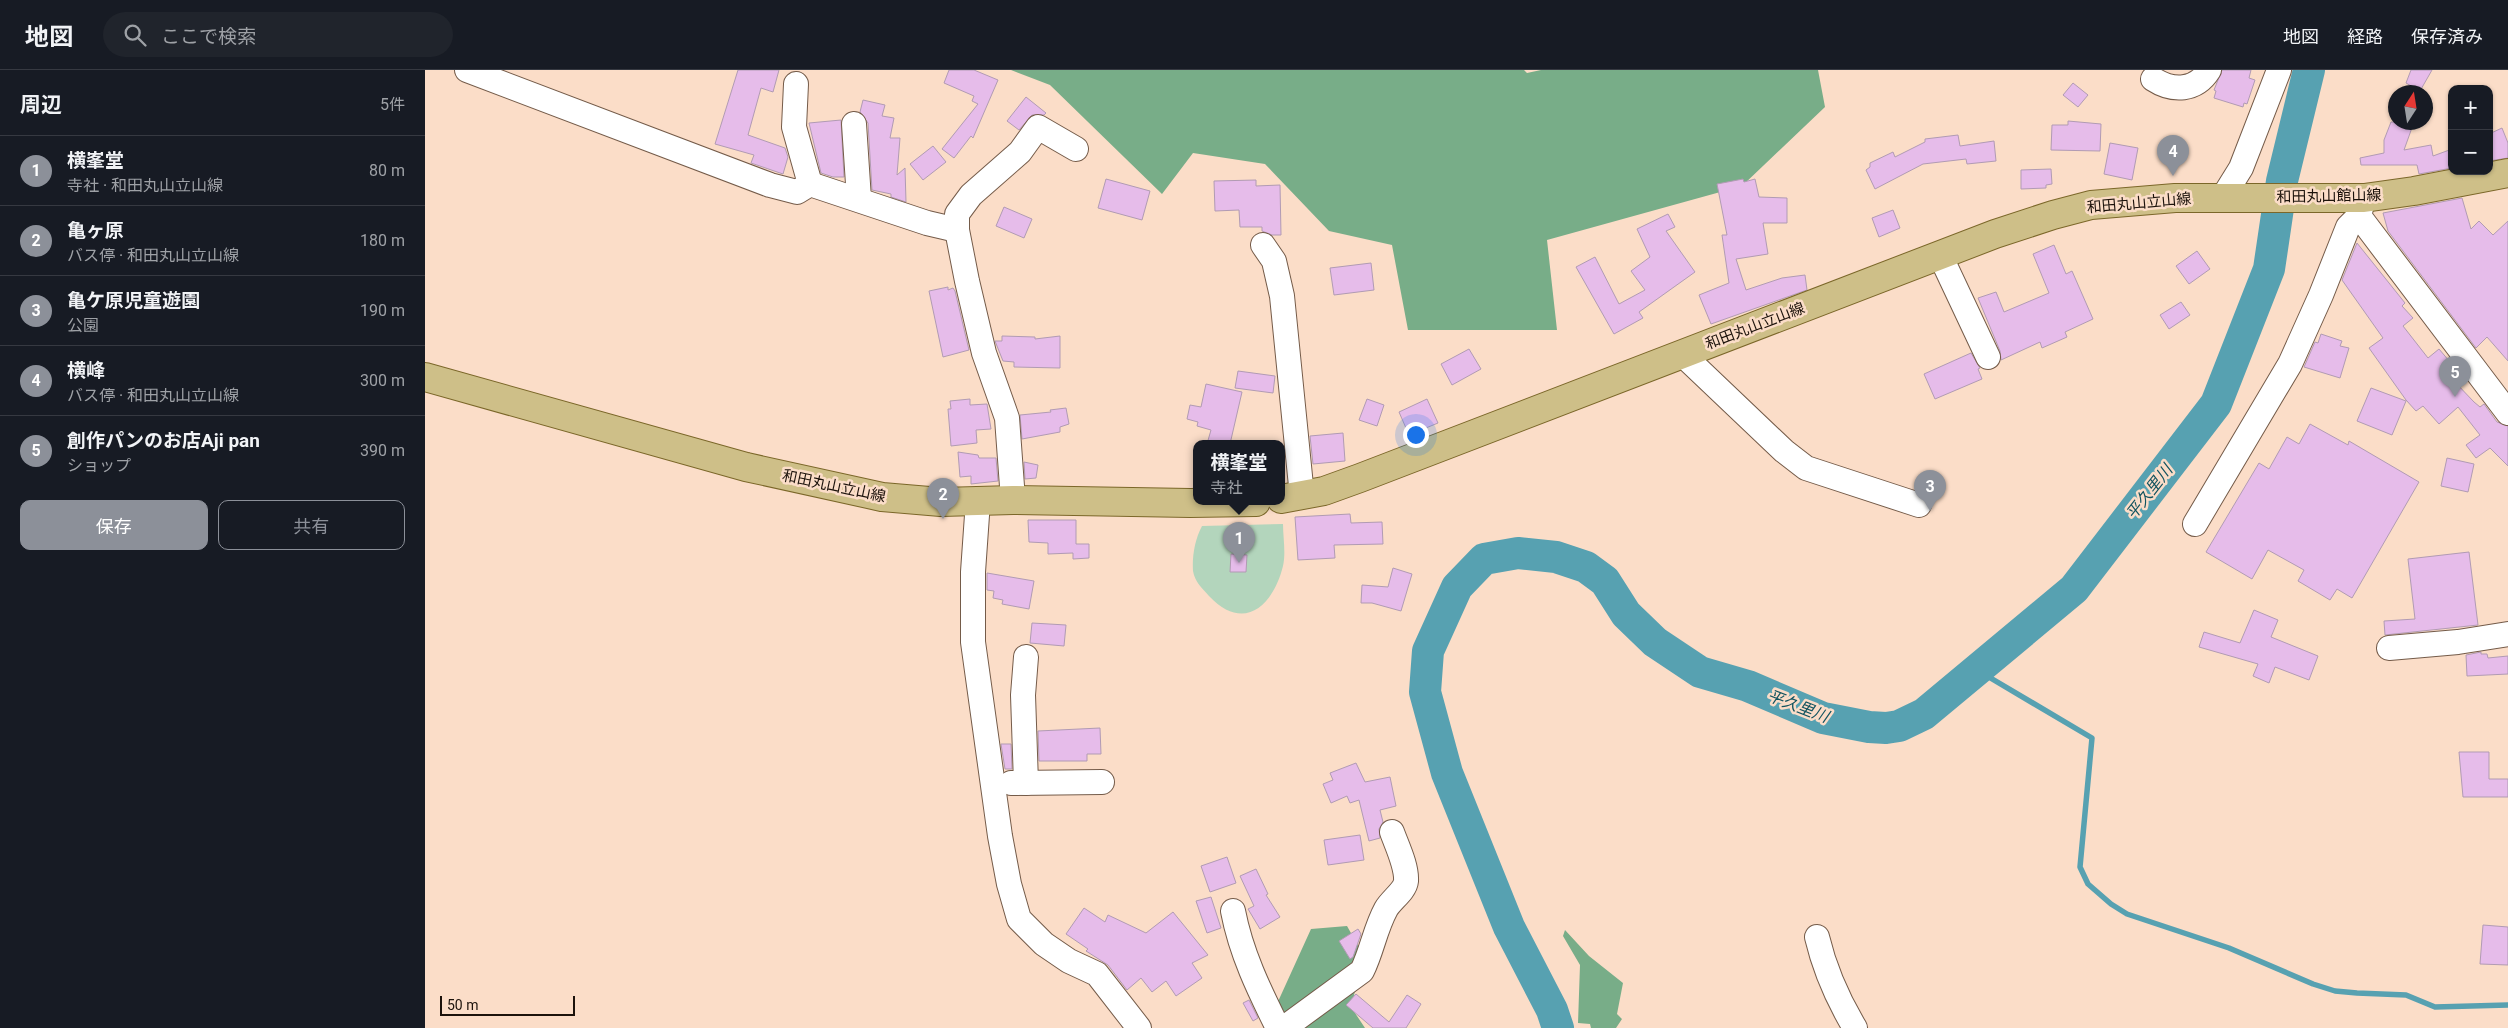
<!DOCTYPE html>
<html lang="ja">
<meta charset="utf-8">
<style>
body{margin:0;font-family:Roboto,"Noto Sans JP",sans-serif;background:#20242c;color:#f1f3f6}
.controls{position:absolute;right:15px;top:15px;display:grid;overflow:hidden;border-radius:10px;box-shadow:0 1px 4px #0004}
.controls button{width:45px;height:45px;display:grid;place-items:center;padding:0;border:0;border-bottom:1px solid #363941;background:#171b24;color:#f1f3f6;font:25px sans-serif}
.compass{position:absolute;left:1963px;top:15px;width:45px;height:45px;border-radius:50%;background:#171b24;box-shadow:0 1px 4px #0004;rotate:12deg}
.scale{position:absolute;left:15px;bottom:12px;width:135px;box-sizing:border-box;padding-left:5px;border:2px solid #1c120b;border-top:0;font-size:14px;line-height:18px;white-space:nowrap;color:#1c120b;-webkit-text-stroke:4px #fbddc8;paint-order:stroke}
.you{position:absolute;left:990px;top:364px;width:18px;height:18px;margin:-12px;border:4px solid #fff;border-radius:50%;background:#1a73e8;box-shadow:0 0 0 8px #1a73e833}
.badge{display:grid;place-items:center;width:32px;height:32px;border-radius:50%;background:#8c9099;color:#fff;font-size:16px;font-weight:700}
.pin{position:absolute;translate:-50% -41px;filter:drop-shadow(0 1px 2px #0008)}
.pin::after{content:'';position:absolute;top:26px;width:18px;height:15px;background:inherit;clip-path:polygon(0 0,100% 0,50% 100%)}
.popup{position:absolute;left:768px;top:370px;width:92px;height:65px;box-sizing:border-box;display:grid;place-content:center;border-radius:10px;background:#171b24;filter:drop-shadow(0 1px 4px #0005);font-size:16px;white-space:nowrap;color:#9ea1a6}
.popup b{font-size:19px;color:#f1f3f6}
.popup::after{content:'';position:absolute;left:50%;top:100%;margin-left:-10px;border:10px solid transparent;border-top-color:#171b24}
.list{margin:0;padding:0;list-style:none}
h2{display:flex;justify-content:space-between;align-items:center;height:65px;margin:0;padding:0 20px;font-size:21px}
h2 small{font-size:16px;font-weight:400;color:#9ea1a6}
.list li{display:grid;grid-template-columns:32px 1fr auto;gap:15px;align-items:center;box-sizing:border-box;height:70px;padding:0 20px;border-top:1px solid #363941}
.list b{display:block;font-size:19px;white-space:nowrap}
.list p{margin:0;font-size:16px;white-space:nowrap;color:#9ea1a6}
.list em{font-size:16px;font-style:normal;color:#9ea1a6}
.actions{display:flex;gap:10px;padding:15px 20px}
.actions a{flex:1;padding:11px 0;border:1px solid #8c9099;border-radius:10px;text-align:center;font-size:18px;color:#8c9099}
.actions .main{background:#8c9099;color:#fff}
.icon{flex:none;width:28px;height:28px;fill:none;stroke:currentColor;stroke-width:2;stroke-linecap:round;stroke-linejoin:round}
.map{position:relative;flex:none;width:2083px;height:958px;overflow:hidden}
header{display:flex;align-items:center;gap:30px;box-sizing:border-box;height:70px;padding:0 25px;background:#171b24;border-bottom:1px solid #363941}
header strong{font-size:24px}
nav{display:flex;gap:28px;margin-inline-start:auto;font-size:18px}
.search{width:350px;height:45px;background:#20242c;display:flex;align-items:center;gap:12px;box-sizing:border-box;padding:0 18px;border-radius:28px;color:#9ea1a6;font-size:19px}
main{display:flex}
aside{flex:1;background:#171b24}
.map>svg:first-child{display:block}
.green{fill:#b3d5bc}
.forest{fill:#78ad88}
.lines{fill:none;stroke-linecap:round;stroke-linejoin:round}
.stream{stroke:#57a1b1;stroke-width:5.5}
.river{stroke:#57a1b1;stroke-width:32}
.building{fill:#e6bcea;stroke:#b19bb3}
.minor-casing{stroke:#745b49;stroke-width:26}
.major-casing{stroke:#7b6729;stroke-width:30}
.minor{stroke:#fff;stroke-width:24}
.major{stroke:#cebf88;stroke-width:28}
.labels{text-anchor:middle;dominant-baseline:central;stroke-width:5;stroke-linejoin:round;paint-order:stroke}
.street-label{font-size:15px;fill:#1c120b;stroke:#fbddc8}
.water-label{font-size:16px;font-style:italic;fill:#12535f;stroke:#fbddc8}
</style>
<header>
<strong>地図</strong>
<div class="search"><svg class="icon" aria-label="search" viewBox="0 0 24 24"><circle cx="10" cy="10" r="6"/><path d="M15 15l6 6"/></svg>ここで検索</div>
<nav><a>地図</a><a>経路</a><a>保存済み</a></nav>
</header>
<main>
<aside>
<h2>周辺<small>5件</small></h2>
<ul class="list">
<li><span class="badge">1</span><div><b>横峯堂</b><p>寺社 · 和田丸山立山線</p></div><em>80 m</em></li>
<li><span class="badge">2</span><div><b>亀ヶ原</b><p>バス停 · 和田丸山立山線</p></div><em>180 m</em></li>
<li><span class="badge">3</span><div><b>亀ケ原児童遊園</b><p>公園</p></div><em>190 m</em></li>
<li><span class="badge">4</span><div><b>横峰</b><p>バス停 · 和田丸山立山線</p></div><em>300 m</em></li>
<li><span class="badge">5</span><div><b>創作パンのお店Aji pan</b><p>ショップ</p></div><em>390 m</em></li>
</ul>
<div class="actions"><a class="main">保存</a><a>共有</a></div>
</aside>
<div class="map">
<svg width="2083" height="958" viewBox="0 0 2083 958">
<rect width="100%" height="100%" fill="#fbddc8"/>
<path class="green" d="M858 454C858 467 861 483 858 496 848 536 819 563 784 526 777 518 770 512 768 501 767 486 770 469 777 456Z"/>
<g class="forest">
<path d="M586 0H1099L1102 3 1116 0H1393L1400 37 1317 116 1122 170 1132 260H983L967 175 904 161 840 94 768 83 737 124 625 15Z"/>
<path d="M922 856 939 886 926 937 940 958H841L886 859Z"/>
<path d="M1140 860 1164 886 1198 913 1192 944 1197 949 1191 958H1166L1165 954 1153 953 1155 895 1138 866Z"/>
</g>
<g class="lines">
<path class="stream" d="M1552 600 1667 668 1655 797 1663 814 1686 834 1702 844 1804 878 1888 914 1910 921 1932 923 1981 925 2010 937 2083 935"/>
<path class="river" d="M1133 958 1127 940 1084 857 1022 703 1000 622 1003 581 1032 517 1059 489 1093 483 1131 487 1161 497 1180 511 1201 544 1230 572 1275 602 1323 616 1398 648 1444 657 1461 658 1474 656 1499 644 1649 519 1791 334 1844 199 1857 111 1884 0"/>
</g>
<g class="building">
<path d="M313 0H354L348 22 336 18 323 65 360 78 363 87 358 104 326 93 329 85 290 74Z"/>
<path d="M524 0H549L573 10 548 68 546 66 529 88 517 79 553 34 547 31 549 26 519 13Z"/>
<path d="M1797 0H1826L1824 8 1830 10 1822 34 1819 33 1818 37 1789 28 1791 21 1789 20Z"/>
<path d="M1986 0H2007L1995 21 1981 13Z"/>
<path d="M1648 13 1663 25 1653 37 1638 25Z"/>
<path d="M601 27 621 43 619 45H607L594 60 582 51Z"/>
<path d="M438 30 460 35 457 46 469 48 465 68H475L472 105 480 98 481 132 466 127V124L447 120 443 53 435 42Z"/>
<path d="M416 50 419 107H408L396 103 384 53Z"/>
<path d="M1643 51 1676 54 1675 81 1626 80 1627 55H1643Z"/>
<path d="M1966 52H1989L1979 80 2006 75 2008 86 2027 79V98L1994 104 1992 95H1936L1935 88 1959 83V70Z"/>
<path d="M2077 58 2083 73V88L2064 91V64Z"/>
<path d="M1533 65 1535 76 1569 71 1571 91 1542 94 1541 89 1498 94 1450 119 1441 100 1445 97V93L1468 82 1470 87 1500 72V69Z"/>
<path d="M1685 73 1713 78 1707 110 1679 104Z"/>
<path d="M508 76 521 92 498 110 485 94Z"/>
<path d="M1626 99 1627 114 1621 115V118L1596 119V100Z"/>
<path d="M681 109 725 121 717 150 673 138Z"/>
<path d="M1318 109 1319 112 1330 109 1334 127 1362 128V153H1338L1343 184 1311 189 1321 220 1357 208 1380 205 1382 220 1286 254 1274 225 1304 213 1297 165H1302L1292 114Z"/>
<path d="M831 110V116L855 115 856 165H847L837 161V157H815L814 140 790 141 789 111Z"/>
<path d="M2037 128 2046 159 2054 151 2068 165 2083 151V291L2062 267 2051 278 1963 161 1958 143Z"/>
<path d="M579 137 607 149 599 168 571 156Z"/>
<path d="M1468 140 1475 158 1454 167 1447 148Z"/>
<path d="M1243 144 1250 157 1241 161 1270 202 1214 242 1218 248 1189 264 1151 197 1170 187 1194 234 1220 220 1206 201 1225 187 1212 159Z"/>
<path d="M1932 173 1980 233 1977 236 1988 248 1978 256 2003 288 2014 279 2036 305 2029 311 2049 332 2055 337 2059 334 2072 352 2083 356V396L2065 378 2051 388 2041 375 2055 365 2033 337 2014 354 1998 336 1991 341 1981 330 1944 278 1958 268 1917 210Z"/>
<path d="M1629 175 1641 204 1647 201 1668 249 1640 262 1642 267 1617 278 1615 272 1576 290 1575 281 1553 228 1571 222 1579 242 1624 223 1608 184Z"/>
<path d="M1772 181 1785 199 1764 214 1751 196Z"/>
<path d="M946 193 949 220 909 225 905 198Z"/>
<path d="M523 217V220L528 218 530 221 544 280 518 287 504 221Z"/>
<path d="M1756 232 1765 245 1744 259 1735 245Z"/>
<path d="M1896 264 1917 271 1915 276 1924 278 1915 308 1879 297 1890 272 1893 273Z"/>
<path d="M577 266 610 267V269L635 266V298L589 297V292L578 291 570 271H577Z"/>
<path d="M1044 279 1056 299 1027 315 1016 294Z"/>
<path d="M1546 283 1555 298 1553 299 1557 309 1510 329 1499 304Z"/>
<path d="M813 301 850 306 848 323 810 318Z"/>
<path d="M781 314 817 322 805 374H782L786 360 772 356 773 352 762 349 765 335 776 337Z"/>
<path d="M1946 318 1981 331 1967 365 1932 351Z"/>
<path d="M545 329V335L562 334 566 359 551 360 552 373 526 376 523 339H526L525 331Z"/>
<path d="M942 329 959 335 952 356 934 350Z"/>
<path d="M1002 329 1013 353 984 365 974 342Z"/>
<path d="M641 338 644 354 635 357V362L597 369 595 345 626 342 625 340Z"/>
<path d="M1885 354 1923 375 1924 371 1994 412 1927 528 1912 519 1905 530 1873 511 1879 500 1843 480 1827 509 1781 482 1834 393 1844 399 1862 367 1874 374Z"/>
<path d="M918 363 920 391 888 394 885 366Z"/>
<path d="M533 382 553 385 554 388H571L573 411 546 414V406L535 407Z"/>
<path d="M2022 388 2049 394 2043 422 2016 416Z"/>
<path d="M599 392 613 395 611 408 600 409Z"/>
<path d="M925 444 926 453 957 452 958 474 909 475 910 488 873 490 870 447Z"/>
<path d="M603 450H651V474H664V488L648 489V483L623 484V473L604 472Z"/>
<path d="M2044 482 2053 555 1960 565 1959 551 1990 549 1983 489Z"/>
<path d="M806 484 822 485 821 502H805Z"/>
<path d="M968 498 987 504 976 541 947 533H936L937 515 963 517Z"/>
<path d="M562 503 609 511 604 539 577 534 578 530 568 528 569 521 562 520Z"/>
<path d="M1829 540 1853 550 1846 567 1893 586 1884 610 1850 597 1844 613 1828 606 1833 594 1774 577 1779 562 1815 573Z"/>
<path d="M607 553 641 555 639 576 605 573Z"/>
<path d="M2056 582V584H2062L2063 588 2083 586V604L2042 606 2041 585Z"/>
<path d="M675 658 676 684H662V691H614L613 661Z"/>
<path d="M576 674H586L587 699H580Z"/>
<path d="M2034 682H2064V709H2083V727H2038Z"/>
<path d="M931 693 940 712 965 707 971 736 955 740 958 752 954 759 955 768 944 771 934 730 925 733 922 726 906 733 898 714 908 710 905 703Z"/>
<path d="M935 765 939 790 903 795 899 770Z"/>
<path d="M802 787 811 813 785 822 776 796Z"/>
<path d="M831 799 843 824 841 825 855 847 835 859 823 839 829 836 815 806Z"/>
<path d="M786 827 796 858 782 863 771 831Z"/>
<path d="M659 838 680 852 683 845 721 863 748 842 783 885 767 893 777 908 751 926 741 911 727 922 716 908 702 920 683 895 661 881 663 879 641 864Z"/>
<path d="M2058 855 2083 857V895L2055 894Z"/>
<path d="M933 859 936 864 928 887 925 889 914 871Z"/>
<path d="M931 924 964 952 982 925 996 934 981 958H948L921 935Z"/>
<path d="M824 930 833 948 828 951 818 933Z"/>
</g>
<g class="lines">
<defs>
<g id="minor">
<path d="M42 0 345 115 372 122 385 114 502 153 532 160"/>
<path d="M1728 9C1748 22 1771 21 1784 0"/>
<path d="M371 14 369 57 385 114"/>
<path d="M429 54 434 129"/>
<path d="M1798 127 1816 98 1854 0"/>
<path d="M1938 130 1934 146 2083 343"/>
<path d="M838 175 849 191 857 226 877 426"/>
<path d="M1515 185 1563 287"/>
<path d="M1257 284 1359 381 1381 398 1494 435"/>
<path d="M588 430 582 348 559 283 542 211 532 160V144L546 125 595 82 613 57 651 79"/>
<path d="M553 431 548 502V572L575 766 584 814 594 849 619 874 644 891 672 904 714 958"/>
<path d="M1770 454 1865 294 1896 225 1923 157 1934 146"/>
<path d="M1964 578 2033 572 2083 564"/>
<path d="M601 587 598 625 601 713"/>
<path d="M586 713 677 712"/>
<path d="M808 841C816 883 834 920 853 958"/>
<path d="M1392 867C1400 901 1412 928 1430 958"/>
<path d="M859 958 937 901C947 881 950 859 961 839 966 830 980 821 981 811 982 796 972 776 967 762"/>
</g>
<g id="major">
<path d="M0 307 321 397 457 427 516 432 588 430 765 433 831 432"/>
<path d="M856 429 899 421 935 408 1570 164 1628 145 1666 135 1750 128H1939L1989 121 2083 103"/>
</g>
</defs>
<use href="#minor" class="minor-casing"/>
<use href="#major" class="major-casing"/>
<use href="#minor" class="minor"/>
<use href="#major" class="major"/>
</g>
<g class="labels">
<g class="street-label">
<text transform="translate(1904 126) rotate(-1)">和田丸山館山線</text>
<text transform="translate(1714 133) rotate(-5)">和田丸山立山線</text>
<text transform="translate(1330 256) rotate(-21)">和田丸山立山線</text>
<text transform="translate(409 416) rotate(12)">和田丸山立山線</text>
</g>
<g class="water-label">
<text transform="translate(1724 422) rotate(-52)">平久里川</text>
<text transform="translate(1373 636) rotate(21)">平久里川</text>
</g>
</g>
</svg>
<div class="controls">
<button>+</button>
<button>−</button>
</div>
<svg class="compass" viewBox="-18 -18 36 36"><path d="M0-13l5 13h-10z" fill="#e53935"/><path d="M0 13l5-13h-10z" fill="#9ea1a6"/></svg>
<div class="scale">50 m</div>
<div class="you"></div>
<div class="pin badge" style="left:814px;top:493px">1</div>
<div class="popup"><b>横峯堂</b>寺社</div>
<div class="pin badge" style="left:518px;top:449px">2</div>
<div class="pin badge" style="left:1505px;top:441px">3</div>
<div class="pin badge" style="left:1748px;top:106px">4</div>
<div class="pin badge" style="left:2030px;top:327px">5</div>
</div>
</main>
